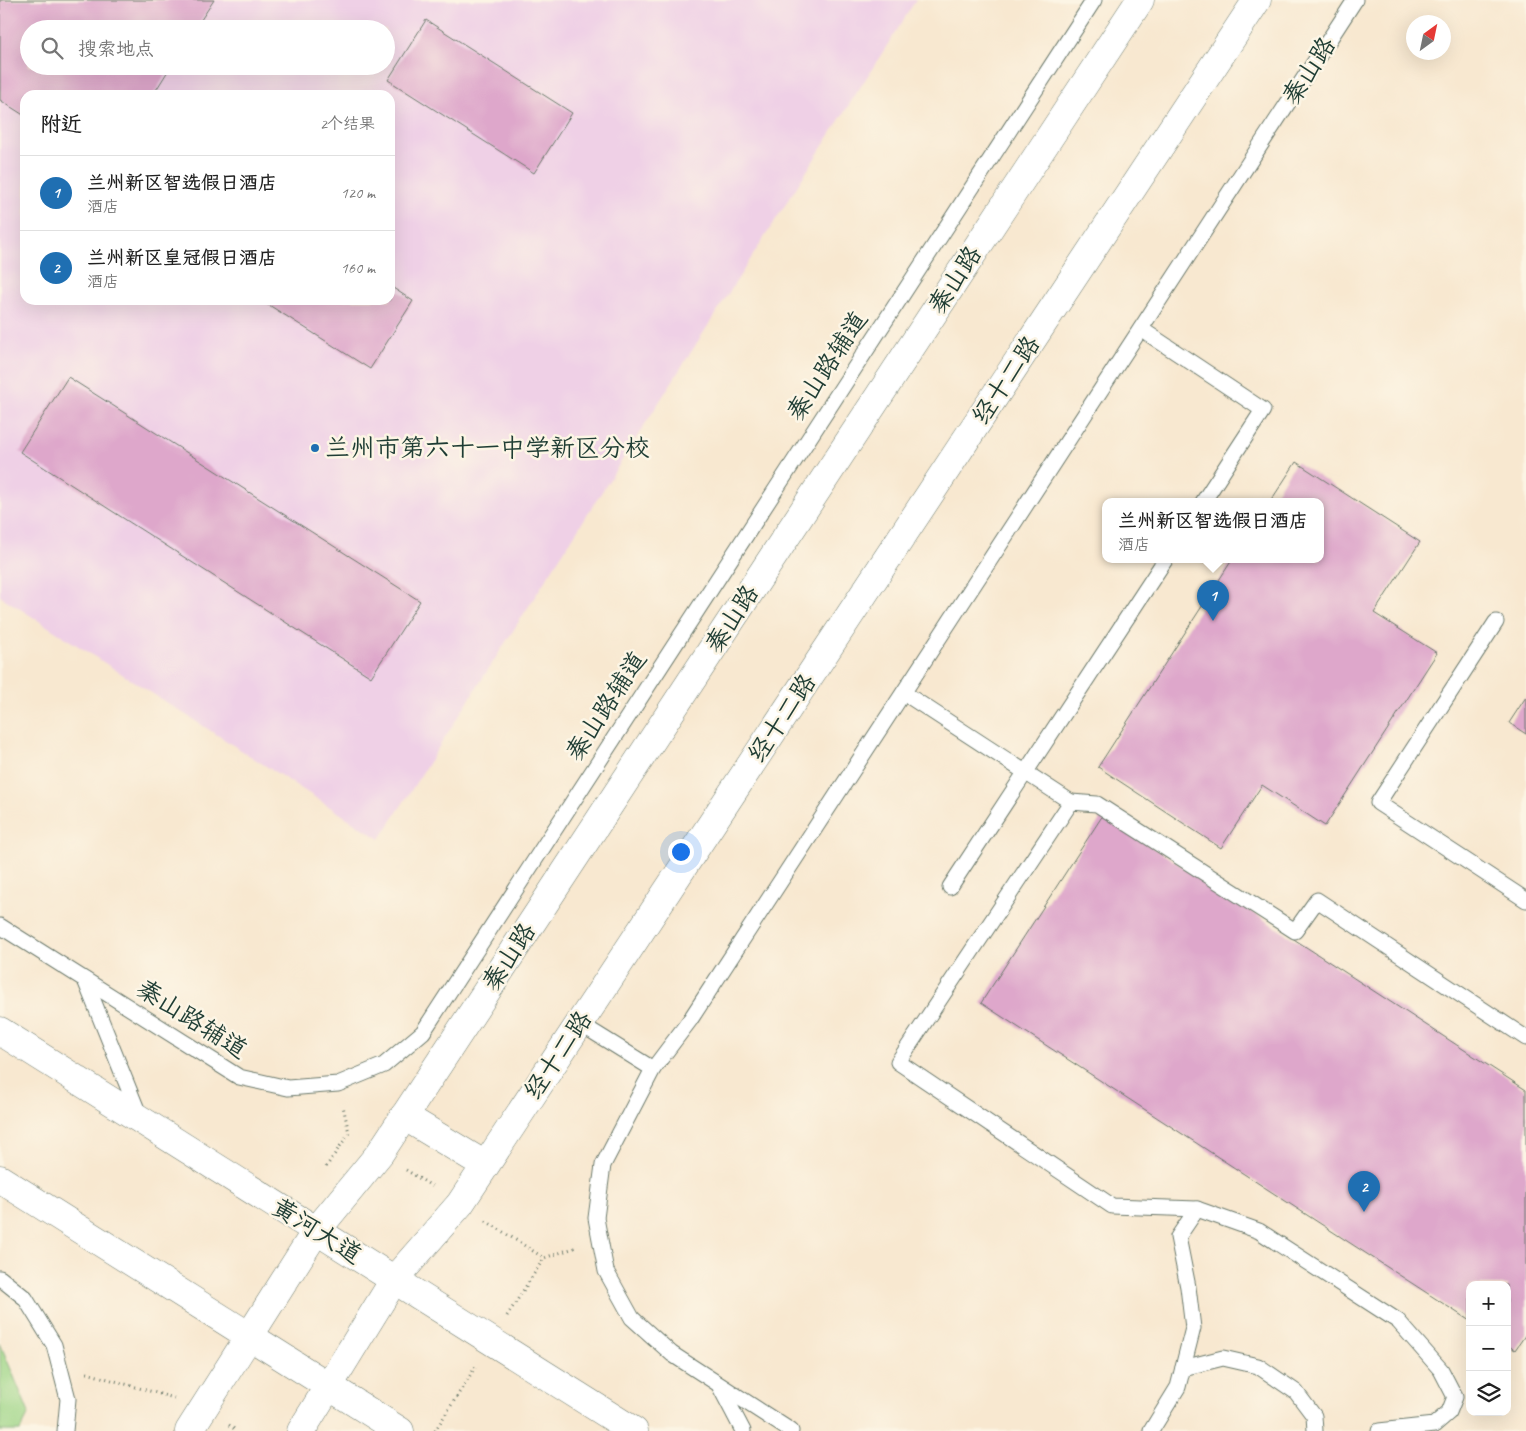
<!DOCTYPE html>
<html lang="zh">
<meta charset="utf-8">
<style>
body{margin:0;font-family:Caveat,"LXGW WenKai TC",sans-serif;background:#f2f2f2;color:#222}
.controls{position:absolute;right:15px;bottom:15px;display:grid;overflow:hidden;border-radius:10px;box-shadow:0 5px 20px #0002}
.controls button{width:45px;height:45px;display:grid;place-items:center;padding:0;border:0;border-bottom:1px solid #e0e0e0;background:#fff;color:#222;font:25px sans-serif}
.compass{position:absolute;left:1406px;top:15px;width:45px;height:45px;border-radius:50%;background:#fff;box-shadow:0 5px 20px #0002;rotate:33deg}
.you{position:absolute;left:680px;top:851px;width:18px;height:18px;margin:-12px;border:4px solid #fff;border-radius:50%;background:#1a73e8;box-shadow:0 0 0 8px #1a73e833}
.badge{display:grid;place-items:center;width:32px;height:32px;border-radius:50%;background:#1f6fb2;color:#fff;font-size:16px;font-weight:700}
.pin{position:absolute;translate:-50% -41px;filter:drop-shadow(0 1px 2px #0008)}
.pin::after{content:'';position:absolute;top:26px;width:18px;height:15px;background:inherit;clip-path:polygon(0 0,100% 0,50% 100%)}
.popup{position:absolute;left:1102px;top:498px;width:222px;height:65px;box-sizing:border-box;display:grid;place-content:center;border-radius:10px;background:#fff;filter:drop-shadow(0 1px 4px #0005);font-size:16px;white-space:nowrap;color:#767676}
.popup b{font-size:19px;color:#222}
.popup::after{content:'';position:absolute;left:50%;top:100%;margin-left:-10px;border:10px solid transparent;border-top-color:#fff}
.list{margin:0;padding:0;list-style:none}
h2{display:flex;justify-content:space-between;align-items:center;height:65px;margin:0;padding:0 20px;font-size:21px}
h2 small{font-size:16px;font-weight:400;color:#767676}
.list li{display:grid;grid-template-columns:32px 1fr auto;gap:15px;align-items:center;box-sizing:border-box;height:75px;padding:0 20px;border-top:1px solid #e0e0e0}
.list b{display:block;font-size:19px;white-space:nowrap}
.list p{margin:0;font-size:16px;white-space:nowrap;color:#767676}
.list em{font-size:16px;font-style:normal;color:#767676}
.icon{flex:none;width:28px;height:28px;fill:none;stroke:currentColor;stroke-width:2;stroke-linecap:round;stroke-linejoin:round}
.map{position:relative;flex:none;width:1526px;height:1431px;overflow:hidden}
.search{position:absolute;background:#fff;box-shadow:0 5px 20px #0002;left:20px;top:20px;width:375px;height:55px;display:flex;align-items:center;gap:12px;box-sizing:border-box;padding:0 18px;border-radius:28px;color:#767676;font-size:19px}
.panel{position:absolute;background:#fff;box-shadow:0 5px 20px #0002;left:20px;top:90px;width:375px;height:215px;border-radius:15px}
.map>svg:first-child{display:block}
.built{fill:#efd0e6;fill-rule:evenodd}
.green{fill:#9fd688;stroke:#5f8a5e}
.building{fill:#dea7cb}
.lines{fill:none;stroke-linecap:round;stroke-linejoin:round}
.service-casing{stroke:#6b796b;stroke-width:17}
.tertiary-casing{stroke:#6b796b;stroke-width:29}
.secondary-casing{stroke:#6b796b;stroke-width:29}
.primary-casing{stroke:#6b796b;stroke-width:29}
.path{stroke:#6b796b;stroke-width:3;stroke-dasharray:1 4;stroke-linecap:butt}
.service{stroke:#fff;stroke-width:15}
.tertiary{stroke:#fff;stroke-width:28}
.secondary{stroke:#fff;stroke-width:28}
.primary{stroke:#fff;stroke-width:28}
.poi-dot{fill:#1f6fb2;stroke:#fcf5e5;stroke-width:2}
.labels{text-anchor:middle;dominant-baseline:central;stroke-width:5;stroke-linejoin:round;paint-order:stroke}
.street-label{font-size:25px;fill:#1f3d34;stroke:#fcf5e5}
.poi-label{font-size:25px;fill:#1f3d34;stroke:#fcf5e5;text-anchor:start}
</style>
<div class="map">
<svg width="1526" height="1431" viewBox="0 0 1526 1431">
<rect width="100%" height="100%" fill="#fcf5e5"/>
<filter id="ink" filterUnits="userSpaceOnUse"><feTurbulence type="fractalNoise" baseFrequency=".02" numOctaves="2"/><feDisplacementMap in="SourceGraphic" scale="10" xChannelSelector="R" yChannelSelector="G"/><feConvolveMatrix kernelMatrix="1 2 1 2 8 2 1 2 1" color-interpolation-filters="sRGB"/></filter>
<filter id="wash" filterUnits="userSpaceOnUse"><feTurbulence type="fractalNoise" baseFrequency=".0096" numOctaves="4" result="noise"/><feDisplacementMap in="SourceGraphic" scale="20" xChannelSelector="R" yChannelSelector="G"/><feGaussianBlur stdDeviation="1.12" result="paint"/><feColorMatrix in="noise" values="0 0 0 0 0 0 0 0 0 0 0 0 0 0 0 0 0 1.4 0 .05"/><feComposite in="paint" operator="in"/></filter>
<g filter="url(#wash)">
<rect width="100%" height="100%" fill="#f8e8d0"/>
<path class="built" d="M0 0H916L380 839 0 596ZM29 29H386V66H29ZM25 95H390V300H25Z"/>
<path class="green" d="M0 1343 29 1413 20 1431H0Z"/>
<g id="blocks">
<g class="building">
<path d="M0 0H214L195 29H29V66H171L153 95H25V116L0 100Z"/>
<path d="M426 20 572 113 534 173 388 80Z"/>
<path d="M390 286 413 301 370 369 261 300H390Z"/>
<path d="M68 377 420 601 371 677 20 452Z"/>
<path d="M1296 462 1420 542 1374 613 1437 653 1325 826 1262 785 1221 848 1098 767 1232 560H1320V502H1270Z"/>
<path d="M1526 697V734L1509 723Z"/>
<path d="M1103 815 1526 1090V1334L1515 1350 1507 1345V1285H1470V1321L981 1003Z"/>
</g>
</g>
</g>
<g filter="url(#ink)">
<use href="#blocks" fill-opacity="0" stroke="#6b796b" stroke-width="1"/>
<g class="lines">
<defs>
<g id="service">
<path d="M1141 329 1263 410 1203 502"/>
<path d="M1496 622 1378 803 1526 900"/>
<path d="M904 693 1071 802 898 1062 1112 1206 1197 1209 1259 1231 1398 1321 1441 1370 1455 1397 1449 1412 1434 1425 1379 1431"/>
<path d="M1071 802 1097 804 1295 931 1317 900 1526 1038"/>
<path d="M950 887 1165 560"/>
<path d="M0 926 239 1077 288 1088 338 1084 384 1065 423 1032 1094 0"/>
<path d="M85 980 140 1117"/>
<path d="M579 1023 653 1069"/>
<path d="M0 1278 25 1298 54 1345 68 1399 65 1431"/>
<path d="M1183 1368 1223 1358 1258 1366 1296 1392 1314 1416 1315 1431"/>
<path d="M720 1387 743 1431"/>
<path d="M791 1431 672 1354 632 1318 606 1271 596 1218 603 1165 653 1069 690 1020 1355 0"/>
<path d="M1151 1431 1178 1387 1193 1328 1188 1287 1178 1237 1197 1209"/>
</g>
<g id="tertiary">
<path d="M404 1116 485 1165"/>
<path d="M316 1231 380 1153 1140 0"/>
<path d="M394 1280 460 1204 1257 0"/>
</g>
<g id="secondary">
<path d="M189 1431 316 1231"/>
<path d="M301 1431 394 1280"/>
</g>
<g id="primary">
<path d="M0 1031 634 1431"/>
<path d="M0 1179 400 1431"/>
</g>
</defs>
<use href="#service" class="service-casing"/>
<use href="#tertiary" class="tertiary-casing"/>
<use href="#secondary" class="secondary-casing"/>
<use href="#primary" class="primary-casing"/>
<g class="path">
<path d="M326 1167 349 1133 343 1106"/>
<path d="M406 1170 435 1188"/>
<path d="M486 1221 544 1258 577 1247"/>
<path d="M507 1316 544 1258"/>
<path d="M87 1373 174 1398"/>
<path d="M229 1425 237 1431"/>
<path d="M435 1431 476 1366"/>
</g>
<use href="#service" class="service"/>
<use href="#tertiary" class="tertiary"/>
<use href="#secondary" class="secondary"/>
<use href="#primary" class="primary"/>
</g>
</g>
<circle class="poi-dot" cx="315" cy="448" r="5"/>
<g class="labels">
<g class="street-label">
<text transform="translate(1309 71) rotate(-57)">秦山路</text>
<text transform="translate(955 280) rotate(-57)">秦山路</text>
<text transform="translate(827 366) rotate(-57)">秦山路辅道</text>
<text transform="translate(1006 380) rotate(-56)">经十二路</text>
<text transform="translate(732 619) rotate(-57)">秦山路</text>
<text transform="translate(606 706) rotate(-57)">秦山路辅道</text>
<text transform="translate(782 718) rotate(-56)">经十二路</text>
<text transform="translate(509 957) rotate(-57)">秦山路</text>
<text transform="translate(192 1019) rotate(32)">秦山路辅道</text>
<text transform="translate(558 1055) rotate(-56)">经十二路</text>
<text transform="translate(317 1231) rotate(32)">黄河大道</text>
</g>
<g class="poi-label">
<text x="325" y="448">兰州市第六十一中学新区分校</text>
</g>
</g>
</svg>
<div class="controls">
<button>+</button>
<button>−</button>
<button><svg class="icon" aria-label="layers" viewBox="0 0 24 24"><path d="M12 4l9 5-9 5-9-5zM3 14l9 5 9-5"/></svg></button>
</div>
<svg class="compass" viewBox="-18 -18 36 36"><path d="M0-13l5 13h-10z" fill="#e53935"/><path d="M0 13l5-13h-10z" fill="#767676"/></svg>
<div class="you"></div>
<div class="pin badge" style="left:1213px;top:621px">1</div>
<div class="popup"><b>兰州新区智选假日酒店</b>酒店</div>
<div class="pin badge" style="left:1364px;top:1212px">2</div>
<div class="search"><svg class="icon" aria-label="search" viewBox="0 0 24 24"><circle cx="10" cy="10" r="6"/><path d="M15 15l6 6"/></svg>搜索地点</div>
<section class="panel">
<h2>附近<small>2个结果</small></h2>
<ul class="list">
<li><span class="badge">1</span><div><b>兰州新区智选假日酒店</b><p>酒店</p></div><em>120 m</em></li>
<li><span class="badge">2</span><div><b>兰州新区皇冠假日酒店</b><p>酒店</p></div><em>160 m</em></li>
</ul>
</section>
</div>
